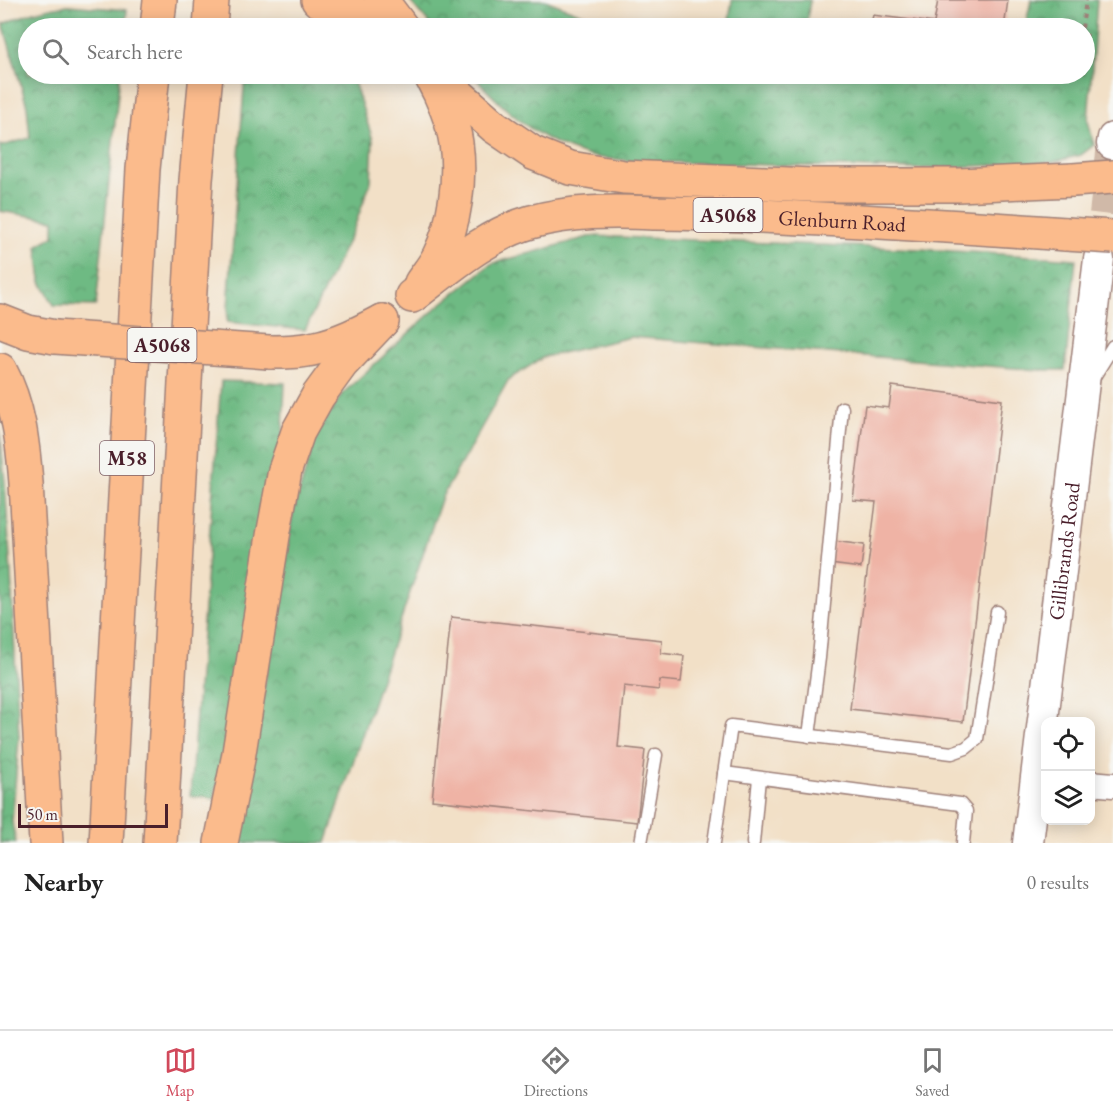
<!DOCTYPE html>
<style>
body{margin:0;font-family:"EB Garamond",serif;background:#f6f6f6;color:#222}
.controls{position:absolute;right:18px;bottom:18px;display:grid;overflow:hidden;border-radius:12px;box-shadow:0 3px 15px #0003}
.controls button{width:54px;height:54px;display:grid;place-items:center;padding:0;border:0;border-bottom:2px solid #e0e0e0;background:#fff;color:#222;font:30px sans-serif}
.scale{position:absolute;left:18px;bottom:15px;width:150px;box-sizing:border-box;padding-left:6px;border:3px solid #4a1f2b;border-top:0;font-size:16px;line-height:21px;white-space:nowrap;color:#4a1f2b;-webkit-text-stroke:4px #f6f6f2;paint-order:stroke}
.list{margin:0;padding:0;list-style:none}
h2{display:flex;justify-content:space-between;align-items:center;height:78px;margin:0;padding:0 24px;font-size:26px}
h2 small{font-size:20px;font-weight:400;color:#767676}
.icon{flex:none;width:33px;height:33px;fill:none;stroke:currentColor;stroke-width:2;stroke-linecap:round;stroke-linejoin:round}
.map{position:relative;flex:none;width:1113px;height:843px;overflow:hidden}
.search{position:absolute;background:#fff;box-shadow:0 3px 15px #0003;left:18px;right:18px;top:18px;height:66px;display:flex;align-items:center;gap:15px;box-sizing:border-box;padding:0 21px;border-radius:33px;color:#767676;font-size:22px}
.sheet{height:186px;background:#fff}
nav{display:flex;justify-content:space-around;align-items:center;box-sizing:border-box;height:84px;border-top:2px solid #e0e0e0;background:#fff;font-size:16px;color:#767676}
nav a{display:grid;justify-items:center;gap:3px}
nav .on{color:#d1495b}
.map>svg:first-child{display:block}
.forest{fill:url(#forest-crowns);stroke:#5c6c57;stroke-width:1.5}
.building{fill:#efb3a5}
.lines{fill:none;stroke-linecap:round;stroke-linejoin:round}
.tertiary-tunnel{stroke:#d0b9a8;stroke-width:30;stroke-dasharray:30 15;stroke-linecap:butt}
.service-casing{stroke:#9e8079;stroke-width:15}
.minor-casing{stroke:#9e8079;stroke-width:27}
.tertiary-casing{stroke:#9e8079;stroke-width:33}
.primary-casing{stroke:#9e8079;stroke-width:36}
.motorway-casing{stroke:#9e8079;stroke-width:36}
.path{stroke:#9e8079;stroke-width:4;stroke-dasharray:4.5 4.5;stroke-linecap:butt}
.service{stroke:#fff;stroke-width:12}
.minor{stroke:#fff;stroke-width:24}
.tertiary{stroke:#fff;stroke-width:30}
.primary{stroke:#fbbb8c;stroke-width:33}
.motorway{stroke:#fbbb8c;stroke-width:33}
.primary-bridge-casing{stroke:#9e8079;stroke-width:36;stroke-linecap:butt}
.primary-bridge{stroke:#fbbb8c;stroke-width:33}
.labels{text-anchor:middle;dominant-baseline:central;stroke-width:5;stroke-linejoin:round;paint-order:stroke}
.shield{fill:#f6f6f2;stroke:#7e6067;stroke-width:1.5}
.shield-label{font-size:20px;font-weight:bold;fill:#4a1f2b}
.street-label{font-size:21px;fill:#4a1f2b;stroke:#f6f6f2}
</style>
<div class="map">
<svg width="1113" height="843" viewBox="0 0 1113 843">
<defs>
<pattern id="forest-crowns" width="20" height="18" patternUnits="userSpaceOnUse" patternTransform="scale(1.5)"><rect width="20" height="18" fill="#6eba83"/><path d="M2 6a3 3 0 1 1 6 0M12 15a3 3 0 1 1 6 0" fill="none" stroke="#5c976b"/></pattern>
</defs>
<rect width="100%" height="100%" fill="#f6f6f2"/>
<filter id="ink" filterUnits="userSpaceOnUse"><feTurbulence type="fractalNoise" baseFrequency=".0167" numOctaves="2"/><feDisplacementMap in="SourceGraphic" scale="12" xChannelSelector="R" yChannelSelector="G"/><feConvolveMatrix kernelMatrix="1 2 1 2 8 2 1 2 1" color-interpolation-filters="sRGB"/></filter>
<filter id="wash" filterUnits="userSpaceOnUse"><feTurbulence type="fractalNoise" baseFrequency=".008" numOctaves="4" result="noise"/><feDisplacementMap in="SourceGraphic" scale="24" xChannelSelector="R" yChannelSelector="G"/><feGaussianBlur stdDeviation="1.35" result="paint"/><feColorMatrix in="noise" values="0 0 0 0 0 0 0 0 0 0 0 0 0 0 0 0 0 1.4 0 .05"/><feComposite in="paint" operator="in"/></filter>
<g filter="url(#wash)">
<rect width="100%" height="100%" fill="#f2e0c7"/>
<g class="forest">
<path d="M409 0H545L619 28H433Z"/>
<path d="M732 0H810L806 28H728Z"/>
<path d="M1031 0H1097L1088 121 1094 145 1081 155 1053 162 914 169 632 161C620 159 607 159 595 157 544 146 505 112 472 74H1084V28H1025Z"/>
<path d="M68 5 127 10 125 28H28V74H120L96 306 54 305 41 282 37 246 54 236V220L0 211V145L2 146 30 138 27 106 3 24C24 14 44 8 68 5Z"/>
<path d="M245 74H348L353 79 373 140 371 181 354 228 305 330 227 322Z"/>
<path d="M592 236 922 249 1076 259 1065 370H1039L631 337 544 357 509 379 442 497 326 843H238L293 512 317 434 342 394 435 309 491 264Z"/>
<path d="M221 381 285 383 282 453 215 798 190 796Z"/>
<path d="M0 430 5 483 11 574 19 738 12 822 16 843H0Z"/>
</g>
<g id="blocks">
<g class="building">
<path d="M938 0H1008L1004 28H870L873 15 934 23Z"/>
<path d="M892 386 1002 400 963 722 850 709 876 502 853 500 865 405 889 408Z"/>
<path d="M833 541 864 545 861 568 830 564Z"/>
<path d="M451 617 662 640 661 653 684 656 681 682 660 680 659 690 624 686 618 747 645 750 637 822 432 800Z"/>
</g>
</g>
</g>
<g filter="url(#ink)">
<use href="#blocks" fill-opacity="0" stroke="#9e8079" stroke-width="1.5"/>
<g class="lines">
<path class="tertiary-tunnel" d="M1099 259 1112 144"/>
<defs>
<g id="service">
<path d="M1093 378 1113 346"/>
<path d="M809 736 819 658 842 408"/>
<path d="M724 773 960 804 966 811 963 843"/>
<path d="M641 843 656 755"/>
<path d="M714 843 731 726 952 753 966 748 977 739 997 612"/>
<path d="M753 843 759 778"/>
</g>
<path id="minor" d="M1090 783 1113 785"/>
<g id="tertiary">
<path d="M1112 144 1113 138"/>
<path id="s1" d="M1028 843 1099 259"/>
</g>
<g id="primary">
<path d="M318 0C341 6 363 16 384 28"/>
<path d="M435 74 495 127 533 153 570 168 624 177 812 185H958L1073 180"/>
<path d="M421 283C427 274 434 266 439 256 455 224 461 178 456 143 453 122 442 96 432 78"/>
<path id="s2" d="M412 296C449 268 486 235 531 222 571 211 612 211 653 213 682 213 711 214 739 215 849 220 957 226 1066 234"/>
<path d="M0 321 28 332 55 337"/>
<path d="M269 352C285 352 301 352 316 348 340 343 361 332 382 321"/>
</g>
<g id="motorway">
<path d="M381 0 402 28"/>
<path d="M157 28 160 0"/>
<path d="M210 28 212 0"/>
<path d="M0 370C19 405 23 444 26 483L46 843"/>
<path d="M106 843 143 169 153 74"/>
<path d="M160 843 196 180 206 74"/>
<path d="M221 843 238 759 273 536 285 470 298 432 318 396 342 363 382 321"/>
</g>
</defs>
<use href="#service" class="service-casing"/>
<use href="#minor" class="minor-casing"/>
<use href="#tertiary" class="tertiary-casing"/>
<use href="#primary" class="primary-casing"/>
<use href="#motorway" class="motorway-casing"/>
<g class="path">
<path d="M1082 28 1086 0"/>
<path d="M1084 35 1089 36"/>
</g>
<use href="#service" class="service"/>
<use href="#minor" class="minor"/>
<use href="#tertiary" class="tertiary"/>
<use href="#primary" class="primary"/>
<use href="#motorway" class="motorway"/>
<defs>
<g id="primary-bridge">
<path d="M1073 180 1113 177"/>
<path d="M1066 234 1113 237"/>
<path d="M55 337 269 352"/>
</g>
</defs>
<use href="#primary-bridge" class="primary-bridge-casing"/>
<use href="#primary-bridge" class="primary-bridge"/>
</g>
</g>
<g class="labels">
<g class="shield">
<rect x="693.5" y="198" width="69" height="34" rx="4.5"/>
<rect x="127.5" y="328" width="69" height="34" rx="4.5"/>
<rect x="100" y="441" width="54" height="34" rx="4.5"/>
</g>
<g class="shield-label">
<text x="728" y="215">A5068</text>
<text x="162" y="345">A5068</text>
<text x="127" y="458">M58</text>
</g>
<g class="street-label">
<text stroke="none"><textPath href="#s2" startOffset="453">Glenburn Road</textPath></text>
<text stroke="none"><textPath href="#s1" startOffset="294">Gillibrands Road</textPath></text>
</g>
</g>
</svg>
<div class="controls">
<button><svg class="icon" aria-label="locate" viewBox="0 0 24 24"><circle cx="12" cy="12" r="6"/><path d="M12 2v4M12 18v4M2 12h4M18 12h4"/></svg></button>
<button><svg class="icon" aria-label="layers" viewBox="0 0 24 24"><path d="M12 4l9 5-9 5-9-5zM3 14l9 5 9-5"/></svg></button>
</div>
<div class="scale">50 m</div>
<div class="search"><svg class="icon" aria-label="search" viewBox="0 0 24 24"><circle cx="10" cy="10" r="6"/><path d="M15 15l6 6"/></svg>Search here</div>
</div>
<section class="sheet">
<h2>Nearby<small>0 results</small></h2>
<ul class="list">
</ul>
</section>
<nav>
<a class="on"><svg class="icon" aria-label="map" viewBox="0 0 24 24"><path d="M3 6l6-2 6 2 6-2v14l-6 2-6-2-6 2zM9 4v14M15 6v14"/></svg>Map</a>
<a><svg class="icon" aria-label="directions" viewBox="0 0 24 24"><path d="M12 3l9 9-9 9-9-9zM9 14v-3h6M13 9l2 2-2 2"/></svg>Directions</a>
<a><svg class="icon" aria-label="saved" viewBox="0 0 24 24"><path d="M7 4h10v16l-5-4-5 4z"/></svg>Saved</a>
</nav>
